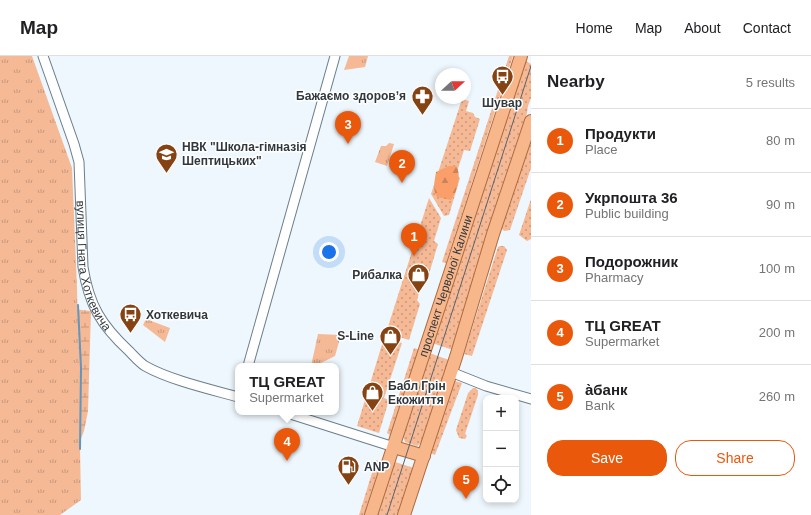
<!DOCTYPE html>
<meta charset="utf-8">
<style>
body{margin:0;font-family:Helvetica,sans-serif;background:#f2f2f2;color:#202124}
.controls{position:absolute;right:12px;bottom:12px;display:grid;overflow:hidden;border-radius:8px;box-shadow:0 2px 6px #0003}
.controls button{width:36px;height:36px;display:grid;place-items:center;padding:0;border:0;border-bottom:1px solid #e0e0e0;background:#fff;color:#202124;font:20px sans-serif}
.compass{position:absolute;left:435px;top:12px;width:36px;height:36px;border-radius:50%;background:#fff;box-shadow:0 2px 6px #0003;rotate:69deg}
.you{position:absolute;left:329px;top:196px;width:14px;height:14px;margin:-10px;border:3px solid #fff;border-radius:50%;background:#1a73e8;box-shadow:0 0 0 6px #1a73e833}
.badge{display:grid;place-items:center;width:26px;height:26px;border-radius:50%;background:#ea580c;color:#fff;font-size:13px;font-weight:700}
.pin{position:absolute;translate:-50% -33px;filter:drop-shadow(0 1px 2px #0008)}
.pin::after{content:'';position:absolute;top:21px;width:14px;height:12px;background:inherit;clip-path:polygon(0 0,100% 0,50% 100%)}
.popup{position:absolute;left:235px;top:307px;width:104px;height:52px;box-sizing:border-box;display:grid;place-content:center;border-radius:8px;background:#fff;filter:drop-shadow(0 1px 3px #0005);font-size:13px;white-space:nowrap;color:#757577}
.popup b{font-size:15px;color:#202124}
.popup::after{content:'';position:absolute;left:50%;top:100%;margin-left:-8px;border:8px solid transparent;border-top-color:#fff}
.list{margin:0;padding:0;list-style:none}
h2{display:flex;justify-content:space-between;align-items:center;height:52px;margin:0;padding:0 16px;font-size:17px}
h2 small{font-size:13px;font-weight:400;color:#757577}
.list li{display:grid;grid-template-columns:26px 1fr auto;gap:12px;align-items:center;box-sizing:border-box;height:64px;padding:0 16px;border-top:1px solid #e0e0e0}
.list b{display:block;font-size:15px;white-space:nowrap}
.list p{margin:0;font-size:13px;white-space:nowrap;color:#757577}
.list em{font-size:13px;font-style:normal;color:#757577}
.actions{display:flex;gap:8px;padding:12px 16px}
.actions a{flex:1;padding:9px 0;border:1px solid #ea580c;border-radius:16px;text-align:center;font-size:14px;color:#ea580c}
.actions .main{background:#ea580c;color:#fff}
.icon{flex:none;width:22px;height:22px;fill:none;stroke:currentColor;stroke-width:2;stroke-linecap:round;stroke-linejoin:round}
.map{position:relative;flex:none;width:531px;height:459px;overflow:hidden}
header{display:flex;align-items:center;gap:24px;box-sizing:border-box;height:56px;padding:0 20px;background:#fff;border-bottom:1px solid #e0e0e0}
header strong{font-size:19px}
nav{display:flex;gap:22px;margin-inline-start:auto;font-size:14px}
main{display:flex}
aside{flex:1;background:#fff}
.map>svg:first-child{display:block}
.grass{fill:url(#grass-dots)}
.forest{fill:url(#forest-firs)}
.wetland{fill:url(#wetland-marsh)}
.park{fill:url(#park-tufts)}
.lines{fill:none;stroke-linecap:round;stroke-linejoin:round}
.stream{stroke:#6296bc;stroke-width:2}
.minor-casing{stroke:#6b7e8c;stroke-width:11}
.major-casing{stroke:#af6b3d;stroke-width:14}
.minor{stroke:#fff;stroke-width:9}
.major{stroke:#f8b68b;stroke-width:12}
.tram{stroke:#5a6268;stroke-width:1}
.labels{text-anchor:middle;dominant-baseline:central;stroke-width:3;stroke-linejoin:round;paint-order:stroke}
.poi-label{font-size:12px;font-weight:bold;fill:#30383e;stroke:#fff;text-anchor:start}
.street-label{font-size:12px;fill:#30383e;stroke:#fff}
</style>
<header>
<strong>Map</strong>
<nav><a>Home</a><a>Map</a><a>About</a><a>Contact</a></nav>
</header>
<main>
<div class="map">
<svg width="531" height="459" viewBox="0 0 531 459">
<defs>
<pattern id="grass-dots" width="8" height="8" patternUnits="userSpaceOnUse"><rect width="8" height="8" fill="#f5b996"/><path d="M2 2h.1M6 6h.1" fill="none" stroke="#c7977c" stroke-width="1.8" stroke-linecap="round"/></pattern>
<pattern id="forest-firs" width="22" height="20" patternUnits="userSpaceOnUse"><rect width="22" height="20" fill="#fa9f69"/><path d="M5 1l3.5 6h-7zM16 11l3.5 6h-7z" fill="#cb8358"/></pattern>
<pattern id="wetland-marsh" width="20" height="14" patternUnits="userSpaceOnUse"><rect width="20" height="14" fill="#f5b996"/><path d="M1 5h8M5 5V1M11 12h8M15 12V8" fill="none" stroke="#c7977c"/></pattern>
<pattern id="park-tufts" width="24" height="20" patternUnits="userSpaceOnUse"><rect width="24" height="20" fill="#f5b996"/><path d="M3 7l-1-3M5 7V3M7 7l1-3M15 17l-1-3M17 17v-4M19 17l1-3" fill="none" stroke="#c7977c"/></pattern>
</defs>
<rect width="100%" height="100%" fill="#eef7fd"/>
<g class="grass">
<path d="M509 0H513L446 207 442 206Z"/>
<path d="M526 5 531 8V42L528 50 525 69 453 294 432 287 522 10Z"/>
<path d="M462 43 469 45 466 55 473 57 475 61 480 63 470 95 464 94 456 119 460 122 449 159 444 160 431 138Z"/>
<path d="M531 78V112L510 174 504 175 500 170Z"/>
<path d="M429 142 441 162 434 185 438 188 429 218 424 221 417 244 420 248 409 284 386 277Z"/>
<path d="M531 143V183L527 185 519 179Z"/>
<path d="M500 190H504L507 194 472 300 464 298 498 191Z"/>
<path d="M384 282 402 287 384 342 389 344 379 377 357 370Z"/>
<path d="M414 292 420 294 390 379 387 377Z"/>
<path d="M429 297 449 304 421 387 417 390 405 386 403 380Z"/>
<path d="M455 325 462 327 435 399 430 397Z"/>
<path d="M473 332H476L478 335V339L465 378 467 380 465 383 459 382 456 374 468 337Z"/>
<path d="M376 404 381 406 364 459H359Z"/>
<path d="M395 406 414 412 398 459H377Z"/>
</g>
<path class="forest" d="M449 110H456C462 117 457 137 451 144L437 141C432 134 435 123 436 116Z"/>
<path class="wetland" d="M73 253 91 255 88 355 84 375 73 403Z"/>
<g class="park">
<path d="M0 0H32L72 112 77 231 81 444 60 459H0Z"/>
<path d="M349 0H368L365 11 344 14Z"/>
<path d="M389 87 394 88 387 110 375 106 381 90H386Z"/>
<path d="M146 263 170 272 165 286 143 269Z"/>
<path d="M318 278 341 279 335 300 315 310H311Z"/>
</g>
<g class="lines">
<path class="stream" d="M78 249 81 312 80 393"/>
<defs>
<g id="minor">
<path id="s1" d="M43 0 74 88 79 106 83 211C89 249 101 269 129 295 134 300 139 306 145 310 170 324 209 333 238 341"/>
<path d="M248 310 335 0"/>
<path d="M451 316 486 330 531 343"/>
<path d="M284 356 394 391"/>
</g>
<g id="major">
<path d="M394 391 424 400"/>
<path id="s2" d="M371 459 521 0"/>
<path d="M404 459 456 301 493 178 531 65"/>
</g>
</defs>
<use href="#minor" class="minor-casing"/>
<use href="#major" class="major-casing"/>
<use href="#minor" class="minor"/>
<use href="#major" class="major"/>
<path class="tram" d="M387 459 531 10"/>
</g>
<defs>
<symbol id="bus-pin" viewBox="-11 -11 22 30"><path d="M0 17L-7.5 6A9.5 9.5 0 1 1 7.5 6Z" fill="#854212" stroke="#fff"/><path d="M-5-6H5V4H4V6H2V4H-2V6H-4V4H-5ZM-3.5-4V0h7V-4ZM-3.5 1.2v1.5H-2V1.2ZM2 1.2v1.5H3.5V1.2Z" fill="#fff"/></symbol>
<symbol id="pharmacy-pin" viewBox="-11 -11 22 30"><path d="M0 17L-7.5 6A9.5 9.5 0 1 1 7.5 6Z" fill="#854212" stroke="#fff"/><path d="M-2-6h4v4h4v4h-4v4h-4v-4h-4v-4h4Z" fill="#fff"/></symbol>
<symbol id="school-pin" viewBox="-11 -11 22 30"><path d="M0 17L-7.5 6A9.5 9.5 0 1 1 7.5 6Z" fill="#854212" stroke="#fff"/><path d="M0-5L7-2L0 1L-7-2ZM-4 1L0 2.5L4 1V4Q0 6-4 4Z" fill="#fff"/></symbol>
<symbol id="shop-pin" viewBox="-11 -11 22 30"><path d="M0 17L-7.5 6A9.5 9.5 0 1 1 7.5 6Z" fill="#854212" stroke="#fff"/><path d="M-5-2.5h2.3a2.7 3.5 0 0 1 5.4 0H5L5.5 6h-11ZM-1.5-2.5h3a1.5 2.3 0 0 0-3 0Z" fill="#fff"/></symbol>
<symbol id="fuel-pin" viewBox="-11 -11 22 30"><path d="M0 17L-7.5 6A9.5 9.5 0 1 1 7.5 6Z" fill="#854212" stroke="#fff"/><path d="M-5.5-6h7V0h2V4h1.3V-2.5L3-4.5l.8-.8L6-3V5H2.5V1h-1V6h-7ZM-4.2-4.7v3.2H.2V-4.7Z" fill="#fff"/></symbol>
</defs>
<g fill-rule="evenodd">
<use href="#bus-pin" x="490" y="8" width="25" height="34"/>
<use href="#pharmacy-pin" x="410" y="28" width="25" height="34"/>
<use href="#school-pin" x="154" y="86" width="25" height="34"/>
<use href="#shop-pin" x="406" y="206" width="25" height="34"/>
<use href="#bus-pin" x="118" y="246" width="25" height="34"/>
<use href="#shop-pin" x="378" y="268" width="25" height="34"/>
<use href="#shop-pin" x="360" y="324" width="25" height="34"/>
<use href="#fuel-pin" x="336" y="398" width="25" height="34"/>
</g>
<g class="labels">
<g class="poi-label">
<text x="406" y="40" text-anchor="end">Бажаємо здоровʼя</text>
<text x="502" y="47" text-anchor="middle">Шувар</text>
<text x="182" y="91">НВК "Школа-гімназія<tspan x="182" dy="14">Шептицьких"</tspan></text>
<text x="402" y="219" text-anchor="end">Рибалка</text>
<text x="146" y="259">Хоткевича</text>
<text x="374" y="280" text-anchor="end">S-Line</text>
<text x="388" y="330">Бабл Грін<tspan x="388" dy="14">Eкожиття</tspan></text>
<text x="364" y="411">ANP</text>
</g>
<g class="street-label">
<text stroke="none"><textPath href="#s1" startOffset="218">вулиця Гната Хоткевича</textPath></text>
<text stroke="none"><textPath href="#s2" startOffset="241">проспект Червоної Калини</textPath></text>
</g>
</g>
</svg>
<div class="controls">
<button>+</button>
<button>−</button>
<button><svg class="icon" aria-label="locate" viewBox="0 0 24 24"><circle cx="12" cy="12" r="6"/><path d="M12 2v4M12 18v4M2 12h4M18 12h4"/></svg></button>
</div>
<svg class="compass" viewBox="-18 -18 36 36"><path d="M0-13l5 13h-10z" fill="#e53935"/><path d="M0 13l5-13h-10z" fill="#757577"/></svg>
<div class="you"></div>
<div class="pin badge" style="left:414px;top:200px">1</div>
<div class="pin badge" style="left:402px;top:127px">2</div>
<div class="pin badge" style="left:348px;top:88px">3</div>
<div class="pin badge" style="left:287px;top:405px">4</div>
<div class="popup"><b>ТЦ GREAT</b>Supermarket</div>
<div class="pin badge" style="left:466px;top:443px">5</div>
</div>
<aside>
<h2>Nearby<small>5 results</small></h2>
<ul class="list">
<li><span class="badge">1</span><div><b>Продукти</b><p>Place</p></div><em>80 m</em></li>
<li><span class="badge">2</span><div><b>Укрпошта 36</b><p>Public building</p></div><em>90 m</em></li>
<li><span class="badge">3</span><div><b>Подорожник</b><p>Pharmacy</p></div><em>100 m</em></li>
<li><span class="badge">4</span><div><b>ТЦ GREAT</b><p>Supermarket</p></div><em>200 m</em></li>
<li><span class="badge">5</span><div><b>а̀банк</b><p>Bank</p></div><em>260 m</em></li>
</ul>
<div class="actions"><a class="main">Save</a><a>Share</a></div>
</aside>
</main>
